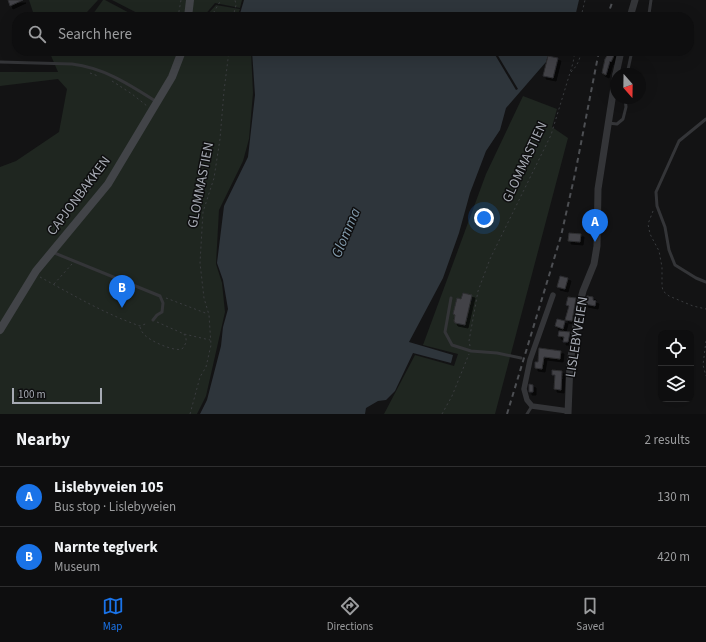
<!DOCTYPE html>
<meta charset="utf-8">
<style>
body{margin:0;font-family:"Source Sans 3",sans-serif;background:#171718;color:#f1f3f6}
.controls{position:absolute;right:12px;bottom:12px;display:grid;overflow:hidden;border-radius:8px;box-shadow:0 4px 16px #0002}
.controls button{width:36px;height:36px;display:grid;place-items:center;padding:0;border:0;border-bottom:1px solid #2e2e2f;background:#0e0e0f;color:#f1f3f6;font:20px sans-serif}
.compass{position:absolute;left:610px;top:68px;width:36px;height:36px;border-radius:50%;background:#0e0e0f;box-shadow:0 4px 16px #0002;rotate:160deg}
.scale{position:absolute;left:12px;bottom:10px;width:90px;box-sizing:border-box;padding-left:4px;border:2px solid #a6aab3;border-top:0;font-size:11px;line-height:14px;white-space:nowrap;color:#a6aab3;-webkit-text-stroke:3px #0e0e0f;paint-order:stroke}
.you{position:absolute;left:484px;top:218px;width:14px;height:14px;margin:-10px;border:3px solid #fff;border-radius:50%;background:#1a73e8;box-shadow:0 0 0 6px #1a73e833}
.badge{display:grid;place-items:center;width:26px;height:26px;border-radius:50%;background:#1a73e8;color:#fff;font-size:13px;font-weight:700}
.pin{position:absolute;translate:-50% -33px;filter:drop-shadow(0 1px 2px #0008)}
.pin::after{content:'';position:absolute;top:21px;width:14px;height:12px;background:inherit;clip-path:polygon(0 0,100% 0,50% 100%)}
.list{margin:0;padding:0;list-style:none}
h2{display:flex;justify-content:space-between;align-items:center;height:52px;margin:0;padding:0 16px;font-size:17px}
h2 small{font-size:13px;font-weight:400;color:#9b9c9e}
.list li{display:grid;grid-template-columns:26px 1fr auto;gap:12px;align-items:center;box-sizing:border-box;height:60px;padding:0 16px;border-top:1px solid #2e2e2f}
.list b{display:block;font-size:15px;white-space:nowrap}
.list p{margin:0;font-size:13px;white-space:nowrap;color:#9b9c9e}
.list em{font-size:13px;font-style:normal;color:#9b9c9e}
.icon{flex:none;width:22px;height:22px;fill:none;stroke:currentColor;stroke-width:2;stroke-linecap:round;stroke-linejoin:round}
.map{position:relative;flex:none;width:706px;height:414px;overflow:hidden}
.search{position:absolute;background:#0e0e0f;box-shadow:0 4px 16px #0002;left:12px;right:12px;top:12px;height:44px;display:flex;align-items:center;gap:10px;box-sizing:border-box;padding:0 14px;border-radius:16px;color:#9b9c9e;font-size:15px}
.sheet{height:172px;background:#0e0e0f}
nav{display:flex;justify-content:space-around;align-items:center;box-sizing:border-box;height:56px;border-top:1px solid #2e2e2f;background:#0e0e0f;font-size:11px;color:#9b9c9e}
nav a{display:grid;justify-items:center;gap:2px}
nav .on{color:#1a73e8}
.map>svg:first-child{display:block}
.green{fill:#1f2620}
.water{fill:#2e353b}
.pier{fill:#131314}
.building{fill:#424347;stroke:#2d2d30;filter:url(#shadow)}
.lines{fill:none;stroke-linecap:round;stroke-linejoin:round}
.path{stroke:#3a3c3f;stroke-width:1;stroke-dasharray:2 3;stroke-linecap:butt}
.service{stroke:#343538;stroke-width:3}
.minor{stroke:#343538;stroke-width:5.5}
.tertiary{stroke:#343538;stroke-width:7}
.secondary{stroke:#424448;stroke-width:8}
.rail{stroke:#4d4f53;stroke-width:2;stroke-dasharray:5 4;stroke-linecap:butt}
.labels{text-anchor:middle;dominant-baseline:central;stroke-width:3;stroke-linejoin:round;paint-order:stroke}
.street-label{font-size:14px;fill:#a6aab3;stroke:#0e0e0f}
.water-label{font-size:15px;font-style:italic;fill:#8199aa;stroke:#0e0e0f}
</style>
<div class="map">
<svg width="706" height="414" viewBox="0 0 706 414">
<defs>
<filter id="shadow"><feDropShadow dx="3" dy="3" stdDeviation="0" flood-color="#0009"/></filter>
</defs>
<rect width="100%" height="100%" fill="#131314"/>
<g class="green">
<path d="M29 0H98L87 12H33Z"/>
<path d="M103 0H105L137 17H92L93 14Z"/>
<path d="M112 0H242L240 8 215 3 203 17H145Z"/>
<path d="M216 5 240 9 237 17H205Z"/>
<path d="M49 51H251L253 93 249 139 243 161 219 210 216 264 222 283 225 312 206 396 197 414H0V167L16 161 59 132 67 89 58 79 0 86V72H58Z"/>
<path d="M523 96 557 109 552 127 568 138 495 414H384L415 355 454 366 458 354 423 345 486 174Z"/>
</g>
<g class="water">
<path d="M244 0H579L575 17H239Z"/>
<path d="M252 51H556L554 56 548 55 546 62 506 108 500 130 486 151 470 193 459 233 443 278 409 342 453 355 451 363 413 353 395 391 386 400 378 401 366 408 365 414H200L207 400 221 346 223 327 228 309 223 280 217 263 224 206 248 157 255 95Z"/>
</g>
<path class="pier" d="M496 51H499L497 54 518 89 516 90 494 53Z"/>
<g class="building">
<path d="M8 0H23L10 6Z"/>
<path d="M610 51H616L611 62 610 61 606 75 602 73 605 59Z"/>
<path d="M548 56 558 58 553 78 543 76Z"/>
<path d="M569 233 581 234 580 242 568 241Z"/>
<path d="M560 276 568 278 565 289 557 287Z"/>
<path d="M463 293 472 295 465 325 455 323 454 321 455 315 453 314 457 298 461 299Z"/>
<path d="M587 296 593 297V300L596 301 595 306 585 304Z"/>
<path d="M568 297 576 298 572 321 565 320 569 306 566 305Z"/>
<path d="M557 319 565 321 563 329 555 326Z"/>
<path d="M559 331 570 332 568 342H563L564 337 558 336Z"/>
<path d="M539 348 561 351 560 359 544 357 542 369 535 368V362H538Z"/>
<path d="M552 370 562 371 561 390 554 389 555 375H552Z"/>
<path d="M529 384 533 385V392H529Z"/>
</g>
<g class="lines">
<g class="path">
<path d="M178 17 181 0"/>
<path d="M211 17 221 0"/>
<path d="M233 17 236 5 235 0"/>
<path d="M581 17 585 0"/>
<path d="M571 72C577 66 580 60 581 51"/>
<path d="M90 73 98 76"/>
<path d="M112 81 132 94 147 106"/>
<path d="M653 211 648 224 650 234 659 251 662 267V286L663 291 669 296 693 306 706 309"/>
<path d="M40 277C73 295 105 314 140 326L148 323"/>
<path d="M54 284 72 264"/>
<path d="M166 298 208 314"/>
<path d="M157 322 184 334 210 340"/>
<path d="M140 327C141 329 141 331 143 333 147 340 174 352 182 349 186 344 188 340 184 334"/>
<path d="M706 341 703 365 706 376"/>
<path d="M470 346 469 341 478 291 490 259 551 135 573 63 575 51"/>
<path d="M190 414 200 377 206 367 211 345 209 315 204 298 200 263 203 212 214 178 220 139 224 91 229 51"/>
<path d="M442 414 452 396 469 354"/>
</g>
<g class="service">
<path d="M647 17 649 14 651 0"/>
<path d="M0 62 72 64C105 68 130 85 157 102"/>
<path d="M627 74 632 51"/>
<path d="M706 119 679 141 656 192 657 206 665 227 669 250 675 265 696 278 706 282"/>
<path d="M608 123 617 124 623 119 626 107 625 98"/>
<path d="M52 252 160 296 163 303 162 312 157 315 153 320"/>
<path d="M451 298 445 332 452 345 471 351 497 353 521 358"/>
<path d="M527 414 532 406"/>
</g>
<path class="minor" d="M553 295 530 360 524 389 527 400 532 406 568 411"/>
<g class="tertiary">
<path d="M630 17 635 0"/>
<path d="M616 74 621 51"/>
<path d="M568 414 570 363 579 306 583 291 594 264 597 246 598 189 616 74"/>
</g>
<g class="secondary">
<path d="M188 17 190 0"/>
<path d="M0 330 36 271 108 184 172 77 182 51"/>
</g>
<g class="rail">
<path d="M607 17 613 0"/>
<path d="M507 414 561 236 575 174 599 51"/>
</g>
</g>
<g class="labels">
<g class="street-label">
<text transform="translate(525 162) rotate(-65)">GLOMMASTIEN</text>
<text transform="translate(201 185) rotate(-79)">GLOMMASTIEN</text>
<text transform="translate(79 196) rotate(-53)">CAPJONBAKKEN</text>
<text transform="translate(577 337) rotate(-81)">LISLEBYVEIEN</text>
</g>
<g class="water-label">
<text transform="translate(346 233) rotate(-67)">Glomma</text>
</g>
</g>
</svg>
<div class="controls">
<button><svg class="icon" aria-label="locate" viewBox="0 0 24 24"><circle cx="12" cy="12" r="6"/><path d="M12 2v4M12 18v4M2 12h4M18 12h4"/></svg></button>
<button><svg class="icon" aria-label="layers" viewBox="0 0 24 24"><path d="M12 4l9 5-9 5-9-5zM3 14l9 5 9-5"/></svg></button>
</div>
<svg class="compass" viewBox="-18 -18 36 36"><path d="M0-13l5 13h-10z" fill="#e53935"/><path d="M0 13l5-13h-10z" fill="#9b9c9e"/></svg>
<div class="scale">100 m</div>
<div class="you"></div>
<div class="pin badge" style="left:595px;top:242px">A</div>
<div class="pin badge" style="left:122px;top:308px">B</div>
<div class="search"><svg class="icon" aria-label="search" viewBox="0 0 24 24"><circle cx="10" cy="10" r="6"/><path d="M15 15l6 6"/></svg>Search here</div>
</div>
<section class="sheet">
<h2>Nearby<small>2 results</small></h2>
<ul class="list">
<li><span class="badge">A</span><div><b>Lislebyveien 105</b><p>Bus stop · Lislebyveien</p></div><em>130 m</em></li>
<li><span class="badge">B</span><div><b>Narnte teglverk</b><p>Museum</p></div><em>420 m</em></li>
</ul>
</section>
<nav>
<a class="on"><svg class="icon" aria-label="map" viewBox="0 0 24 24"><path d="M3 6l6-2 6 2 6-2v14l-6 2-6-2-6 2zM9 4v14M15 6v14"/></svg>Map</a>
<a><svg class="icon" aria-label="directions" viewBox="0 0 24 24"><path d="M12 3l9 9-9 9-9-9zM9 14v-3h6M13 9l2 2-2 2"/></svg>Directions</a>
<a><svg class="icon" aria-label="saved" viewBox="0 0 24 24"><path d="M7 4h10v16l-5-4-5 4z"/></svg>Saved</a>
</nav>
